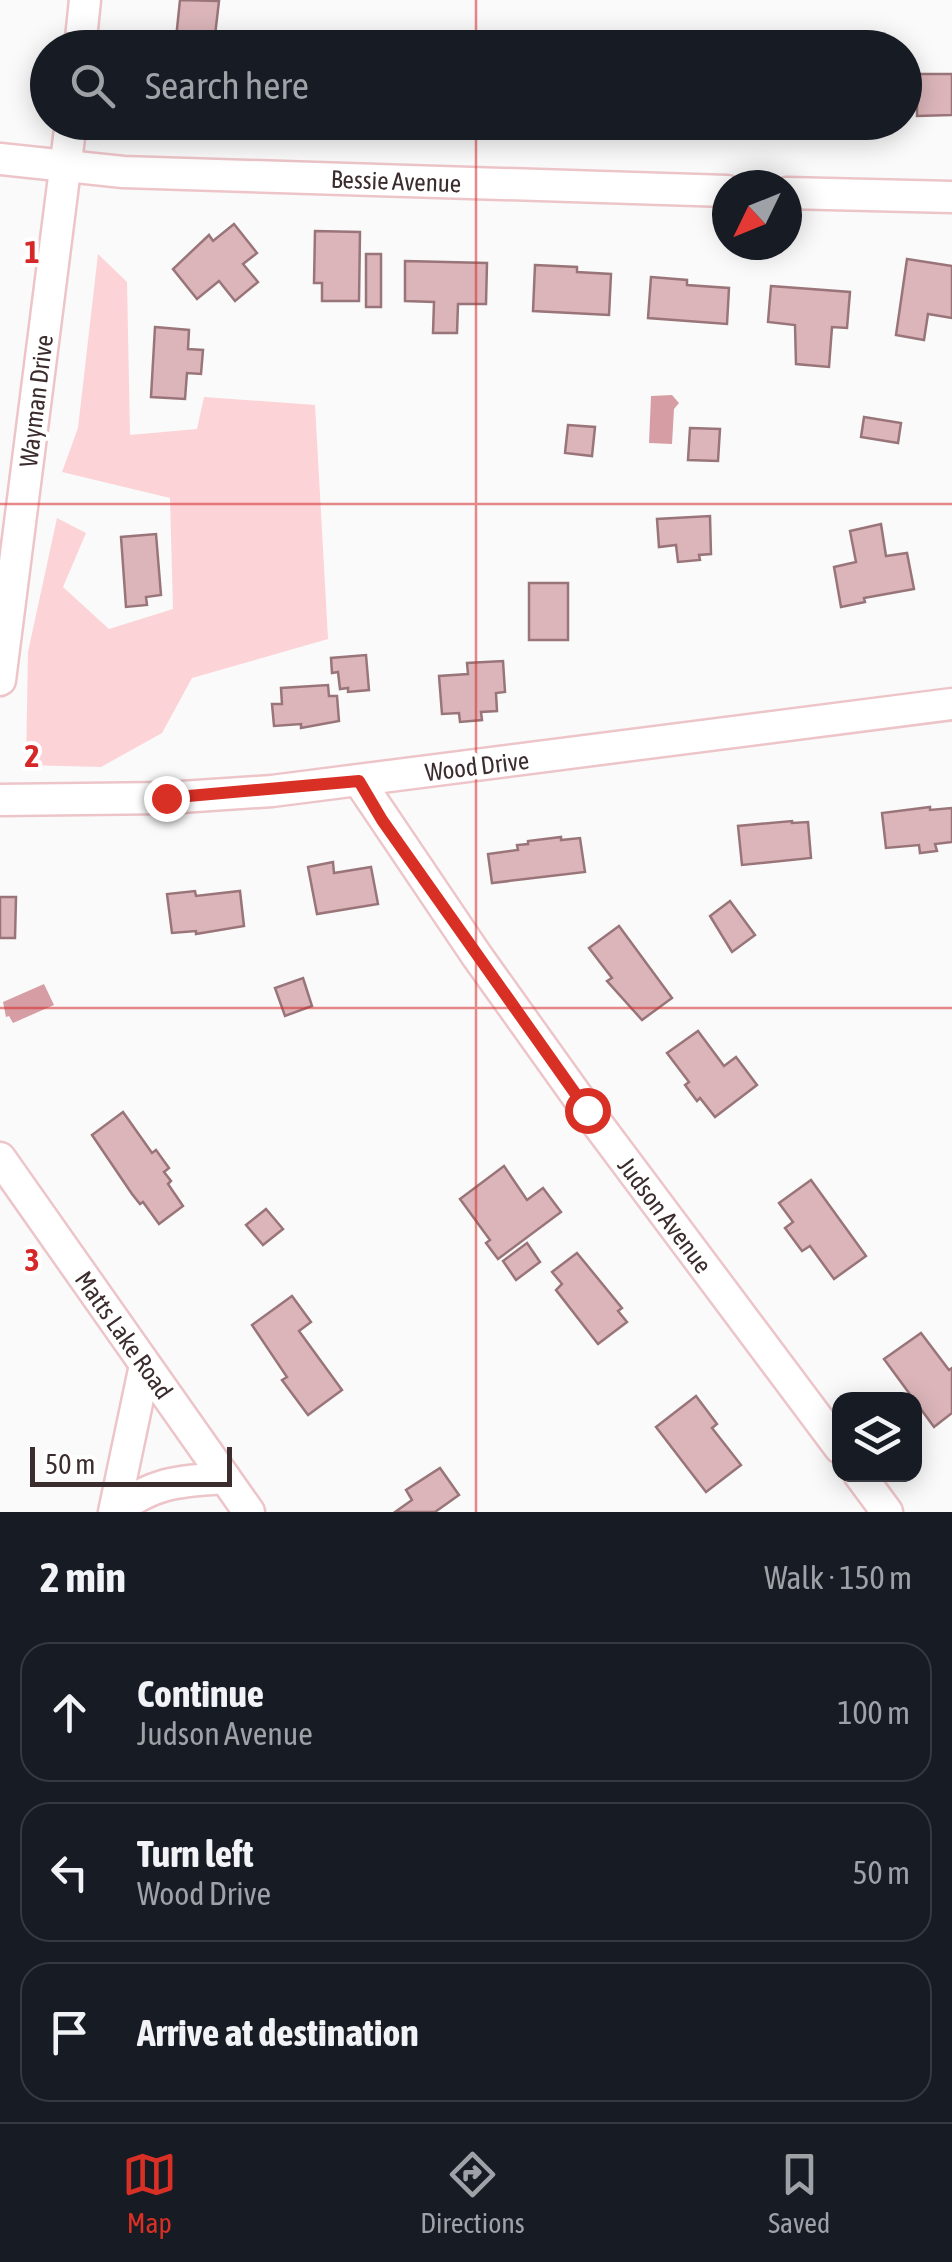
<!DOCTYPE html>
<meta charset="utf-8">
<style>
body{margin:0;font-family:"Asap Condensed",sans-serif;background:#20242c;color:#f1f3f6}
.controls{position:absolute;right:30px;bottom:30px;display:grid;overflow:hidden;border-radius:20px;box-shadow:0 5px 25px #0003}
.controls button{width:90px;height:90px;display:grid;place-items:center;padding:0;border:0;border-bottom:2px solid #363941;background:#171b24;color:#f1f3f6;font:50px sans-serif}
.compass{position:absolute;left:712px;top:170px;width:90px;height:90px;border-radius:50%;background:#171b24;box-shadow:0 5px 25px #0003;rotate:227deg}
.scale{position:absolute;left:30px;bottom:25px;width:202px;box-sizing:border-box;padding-left:10px;border:5px solid #3b2c2e;border-top:0;font-size:28px;line-height:35px;white-space:nowrap;color:#3b2c2e;-webkit-text-stroke:8px #fff;paint-order:stroke}
.stop{position:absolute;width:30px;height:30px;margin:-22px;border:8px solid #d93025;border-radius:50%;background:#fff}
.stop.end{background:#d93025;border-color:#fff;box-shadow:0 2px 10px #0008}
.list{margin:0;padding:0;list-style:none}
h2{display:flex;justify-content:space-between;align-items:center;height:130px;margin:0;padding:0 40px;font-size:42px}
h2 small{font-size:32px;font-weight:400;color:#9ea1a6}
.list li{display:grid;grid-template-columns:65px 1fr auto;gap:30px;align-items:center;box-sizing:border-box;height:140px;margin:0 20px 20px;padding:0 20px;border:2px solid #363941;border-radius:30px}
.list b{display:block;font-size:38px;white-space:nowrap}
.list p{margin:0;font-size:32px;white-space:nowrap;color:#9ea1a6}
.list em{font-size:32px;font-style:normal;color:#9ea1a6}
.icon{flex:none;width:55px;height:55px;fill:none;stroke:currentColor;stroke-width:2;stroke-linecap:round;stroke-linejoin:round}
.map{position:relative;flex:none;width:952px;height:1512px;overflow:hidden}
.search{position:absolute;background:#171b24;box-shadow:0 5px 25px #0003;left:30px;right:30px;top:30px;height:110px;display:flex;align-items:center;gap:25px;box-sizing:border-box;padding:0 35px;border-radius:55px;color:#9ea1a6;font-size:38px}
.sheet{height:610px;background:#171b24}
nav{display:flex;justify-content:space-around;align-items:center;box-sizing:border-box;height:140px;border-top:2px solid #363941;background:#171b24;font-size:28px;color:#9ea1a6}
nav a{display:grid;justify-items:center;gap:5px}
nav .on{color:#d93025}
.map>svg:first-child{display:block}
.green{fill:#fcd3d7}
.water{fill:#d69ea4}
.building{fill:#dbb5b9;stroke:#997579;stroke-width:2.5}
.lines{fill:none;stroke-linecap:round;stroke-linejoin:round}
.minor-casing{stroke:#edc5c9;stroke-width:35}
.minor{stroke:#fff;stroke-width:30}
.route{stroke:#d93025;stroke-width:12}
.grid{fill:none;stroke:#d62828;stroke-width:2.5;stroke-opacity:0.55}
.labels{text-anchor:middle;dominant-baseline:central;stroke-width:8;stroke-linejoin:round;paint-order:stroke}
.street-label{font-size:25px;fill:#3b2c2e;stroke:#fff}
.grid-label{font-size:32px;text-anchor:middle;font-weight:bold;fill:#d62828;stroke:#fff;stroke-width:8;stroke-linejoin:round;paint-order:stroke}
</style>
<div class="map">
<svg width="952" height="1512" viewBox="0 0 952 1512">
<rect width="100%" height="100%" fill="#fafafa"/>
<path class="green" d="M98 254 127 282 130 435 197 429 204 397 315 405 328 639 192 678 162 733 101 767 26 765 28 652 57 518 86 533 63 587 109 629 173 609 170 498 62 472 78 428Z"/>
<g class="water">
<path d="M672 395 679 403 674 409 672 444 649 443 651 396Z"/>
<path d="M44 984 54 1005 13 1023 9 1016 6 1017 3 1002Z"/>
</g>
<g class="building">
<path d="M180 0 219 1 214 44H218V48H175Z"/>
<path d="M917 74H952V115L917 116Z"/>
<path d="M234 224 257 253 243 264 258 282 235 301 219 281 197 299 173 269 209 235 213 241Z"/>
<path d="M315 231 360 232 359 301H322V283H314Z"/>
<rect x="366" y="254" width="15" height="53"/>
<path d="M907 259 952 266V318L928 314 924 340 896 335Z"/>
<path d="M405 261 487 263 486 304H458L457 333H433L434 302 405 301Z"/>
<path d="M535 265 577 267V272L611 274 609 315 533 311Z"/>
<path d="M651 277 687 280V285L729 288 727 324 648 318Z"/>
<path d="M771 286 850 292 847 328 832 327 829 367 796 364 795 325 768 322Z"/>
<path d="M155 327 189 330 188 349 203 350 201 374 187 373 185 399 151 397Z"/>
<path d="M864 417 901 423 898 443 861 437Z"/>
<path d="M568 425 595 427 592 456 565 453Z"/>
<path d="M690 428 720 429 718 461 688 460Z"/>
<path d="M710 516 711 554 699 555 700 560 678 562 676 545 659 547 657 519Z"/>
<path d="M881 524 886 556 907 553 914 589 864 598 865 602 841 607 834 567 856 562 850 531Z"/>
<path d="M156 534 161 595 146 597 147 605 126 607 121 537Z"/>
<rect x="529" y="583" width="39" height="57"/>
<path d="M366 655 369 690 348 692V688L340 689 338 672 332 673 331 658Z"/>
<path d="M503 661 505 692 496 693 497 711 481 712 482 720 460 722 459 713 442 714 439 676 468 674 467 663Z"/>
<path d="M328 685 329 696H337L339 721 301 728V724L274 726 272 704H282L281 688Z"/>
<path d="M930 807V810L952 808V842L935 844 937 851 920 853 919 845 886 848 882 813Z"/>
<path d="M792 821V823L808 822 811 858 742 865 738 826Z"/>
<path d="M561 837V840L580 838 585 872 492 883 488 854 518 850 517 845 528 844V841Z"/>
<path d="M333 862 334 873 371 867 378 904 317 914 308 867Z"/>
<path d="M195 891 196 896 240 891 244 926 196 934V931L172 933 167 894Z"/>
<path d="M0 897H16L15 938H0Z"/>
<path d="M730 901 755 935 732 952 710 916Z"/>
<path d="M619 926 672 998 642 1020 607 981 612 978 589 948Z"/>
<path d="M303 978 312 1006 285 1016 275 988Z"/>
<path d="M698 1031 724 1066 736 1057 757 1085 715 1117 700 1098 697 1101 685 1085 689 1082 667 1053Z"/>
<path d="M123 1112 152 1153 156 1150 169 1168 164 1172 171 1181 168 1184 183 1206 159 1224 143 1202 140 1204 132 1194 92 1135Z"/>
<path d="M504 1166 527 1200 543 1188 561 1212 498 1259 486 1243 490 1240 460 1199Z"/>
<path d="M811 1180 866 1256 834 1279 810 1246 802 1251 785 1228 793 1222 779 1203Z"/>
<path d="M266 1209 283 1229 263 1245 246 1225Z"/>
<path d="M527 1243 540 1262 516 1280 503 1261Z"/>
<path d="M577 1253 622 1308 618 1311 627 1322 598 1344 556 1290 562 1284 552 1272Z"/>
<path d="M292 1296 311 1322 299 1331 342 1390 308 1415 282 1380 287 1377 252 1325Z"/>
<path d="M921 1333 949 1370 952 1368V1413L934 1427 884 1359Z"/>
<path d="M696 1396 717 1424 712 1428 741 1465 706 1492 656 1427Z"/>
<path d="M440 1468 459 1495 435 1512H395L412 1500 406 1490Z"/>
</g>
<g class="lines">
<defs>
<g id="minor">
<path d="M80 48 85 0"/>
<path d="M0 159 123 172 727 191"/>
<path d="M787 193 952 197"/>
<path d="M0 680 71 122"/>
<path d="M359 781 477 956 587 1110 840 1448"/>
<path d="M0 800 166 798 272 791 952 704"/>
<path d="M0 1158 249 1512"/>
<path d="M859 1474 887 1512"/>
<path d="M114 1512 145 1365"/>
<path d="M115 1512C152 1482 179 1481 225 1478"/>
</g>
</defs>
<use href="#minor" class="minor-casing"/>
<use href="#minor" class="minor"/>
</g>
<g class="lines">
<path class="route" d="M166 798 359 781 382 820 587 1110"/>
</g>
<path class="grid" d="M476 0V48M476 122V1512M0 504H952M0 1008H952"/>
<g class="labels">
<g class="street-label">
<text transform="translate(396 181) rotate(2)">Bessie Avenue</text>
<text transform="translate(36 401) rotate(-83)">Wayman Drive</text>
<text transform="translate(477 766) rotate(-7)">Wood Drive</text>
<text transform="translate(665 1215) rotate(53)">Judson Avenue</text>
<text transform="translate(124 1335) rotate(55)">Matts Lake Road</text>
</g>
</g>
<g class="grid-label">
<text x="32" y="263">1</text>
<text x="32" y="767">2</text>
<text x="32" y="1271">3</text>
</g>
</svg>
<div class="controls">
<button><svg class="icon" aria-label="layers" viewBox="0 0 24 24"><path d="M12 4l9 5-9 5-9-5zM3 14l9 5 9-5"/></svg></button>
</div>
<svg class="compass" viewBox="-18 -18 36 36"><path d="M0-13l5 13h-10z" fill="#e53935"/><path d="M0 13l5-13h-10z" fill="#9ea1a6"/></svg>
<div class="scale">50 m</div>
<div class="stop" style="left:587px;top:1110px"></div>
<div class="stop end" style="left:166px;top:798px"></div>
<div class="search"><svg class="icon" aria-label="search" viewBox="0 0 24 24"><circle cx="10" cy="10" r="6"/><path d="M15 15l6 6"/></svg>Search here</div>
</div>
<section class="sheet">
<h2>2 min<small>Walk · 150 m</small></h2>
<ul class="list">
<li><svg class="icon" aria-label="ahead" viewBox="0 0 24 24"><path d="M12 20V5M6 11l6-6 6 6"/></svg><div><b>Continue</b><p>Judson Avenue</p></div><em>100 m</em></li>
<li><svg class="icon" aria-label="left" viewBox="0 0 24 24"><path d="M17 20v-9H6M10 6l-5 5 5 5"/></svg><div><b>Turn left</b><p>Wood Drive</p></div><em>50 m</em></li>
<li><svg class="icon" aria-label="arrive" viewBox="0 0 24 24"><path d="M6 21V4h12l-3 4 3 4H6"/></svg><div><b>Arrive at destination</b></div></li>
</ul>
</section>
<nav>
<a class="on"><svg class="icon" aria-label="map" viewBox="0 0 24 24"><path d="M3 6l6-2 6 2 6-2v14l-6 2-6-2-6 2zM9 4v14M15 6v14"/></svg>Map</a>
<a><svg class="icon" aria-label="directions" viewBox="0 0 24 24"><path d="M12 3l9 9-9 9-9-9zM9 14v-3h6M13 9l2 2-2 2"/></svg>Directions</a>
<a><svg class="icon" aria-label="saved" viewBox="0 0 24 24"><path d="M7 4h10v16l-5-4-5 4z"/></svg>Saved</a>
</nav>
